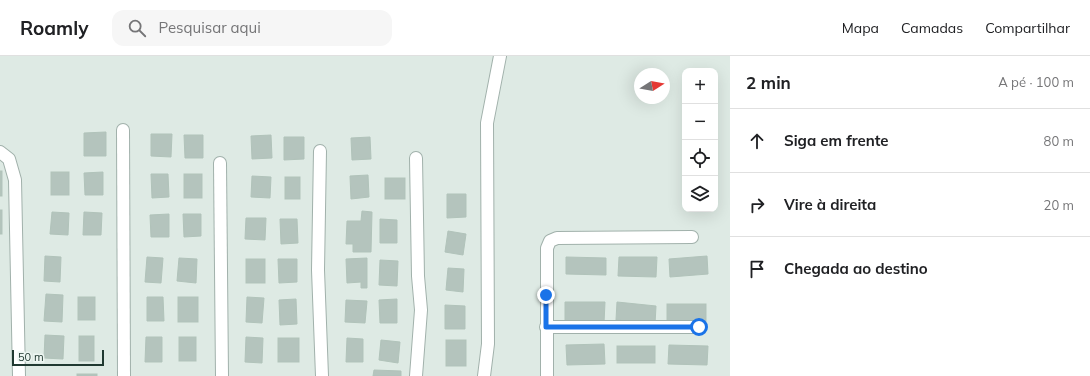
<!DOCTYPE html>
<html lang="pt">
<meta charset="utf-8">
<style>
body{margin:0;font-family:Mulish,sans-serif;background:#f6f6f6;color:#202124}
.controls{position:absolute;right:12px;top:12px;display:grid;overflow:hidden;border-radius:8px;box-shadow:0 4px 16px #0002}
.controls button{width:36px;height:36px;display:grid;place-items:center;padding:0;border:0;border-bottom:1px solid #e0e0e0;background:#fff;color:#202124;font:20px sans-serif}
.compass{position:absolute;left:634px;top:12px;width:36px;height:36px;border-radius:50%;background:#fff;box-shadow:0 4px 16px #0002;rotate:79deg}
.scale{position:absolute;left:12px;bottom:10px;width:92px;box-sizing:border-box;padding-left:4px;border:2px solid #203931;border-top:0;font-size:11px;line-height:14px;white-space:nowrap;color:#203931;-webkit-text-stroke:3px #eef6f2;paint-order:stroke}
.stop{position:absolute;width:12px;height:12px;margin:-9px;border:3px solid #1a73e8;border-radius:50%;background:#fff}
.stop.end{background:#1a73e8;border-color:#fff;box-shadow:0 1px 4px #0008}
.list{margin:0;padding:0;list-style:none}
h2{display:flex;justify-content:space-between;align-items:center;height:52px;margin:0;padding:0 16px;font-size:17px}
h2 small{font-size:13px;font-weight:400;color:#757577}
.list li{display:grid;grid-template-columns:26px 1fr auto;gap:12px;align-items:center;box-sizing:border-box;height:64px;padding:0 16px;border-top:1px solid #e0e0e0}
.list b{display:block;font-size:15px;white-space:nowrap}
.list em{font-size:13px;font-style:normal;color:#757577}
.icon{flex:none;width:22px;height:22px;fill:none;stroke:currentColor;stroke-width:2;stroke-linecap:round;stroke-linejoin:round}
.map{position:relative;flex:none;width:730px;height:320px;overflow:hidden}
header{display:flex;align-items:center;gap:24px;box-sizing:border-box;height:56px;padding:0 20px;background:#fff;border-bottom:1px solid #e0e0e0}
header strong{font-size:19px}
nav{display:flex;gap:22px;margin-inline-start:auto;font-size:14px}
.search{width:280px;height:36px;background:#f6f6f6;display:flex;align-items:center;gap:10px;box-sizing:border-box;padding:0 14px;border-radius:12px;color:#757577;font-size:15px}
main{display:flex}
aside{flex:1;background:#fff}
.map>svg:first-child{display:block}
.building{fill:#b4c4bd;stroke:#b1c3ba}
.lines{fill:none;stroke-linecap:round;stroke-linejoin:round}
.minor-casing{stroke:#a1b1ab;stroke-width:14}
.minor{stroke:#fff;stroke-width:12}
.route{stroke:#1a73e8;stroke-width:5}
</style>
<header>
<strong>Roamly</strong>
<div class="search"><svg class="icon" aria-label="search" viewBox="0 0 24 24"><circle cx="10" cy="10" r="6"/><path d="M15 15l6 6"/></svg>Pesquisar aqui</div>
<nav><a>Mapa</a><a>Camadas</a><a>Compartilhar</a></nav>
</header>
<main>
<div class="map">
<svg width="730" height="320" viewBox="0 0 730 320">
<rect width="100%" height="100%" fill="#deeae4"/>
<g class="building">
<path d="M106 76V100H84V77Z"/>
<path d="M151 78H172L171 101 151 100Z"/>
<path d="M184 79H203V102H185Z"/>
<path d="M271 79 272 102 252 103 251 80Z"/>
<path d="M284 81H304V103L284 104Z"/>
<path d="M370 81 371 103 352 104 351 82Z"/>
<rect x="0" y="115" width="2" height="25"/>
<rect x="51" y="116" width="18" height="23"/>
<path d="M103 116V139H85L84 117Z"/>
<path d="M151 118H168L169 141 152 142Z"/>
<rect x="184" y="118" width="18" height="24"/>
<path d="M368 119 369 141 351 143 350 120Z"/>
<path d="M252 120 271 121 270 142 251 141Z"/>
<rect x="285" y="121" width="15" height="22"/>
<rect x="385" y="122" width="20" height="21"/>
<path d="M447 138H466V161L447 162Z"/>
<rect x="0" y="154" width="2" height="24"/>
<path d="M362 155 372 156 371 196H353V188H346L347 165H361Z"/>
<path d="M52 156 69 157 68 179 50 178Z"/>
<path d="M84 156 102 157 101 179H83Z"/>
<path d="M169 158V181H151L150 159Z"/>
<path d="M183 158H201V180L184 181Z"/>
<path d="M246 162H266L265 184 245 183Z"/>
<path d="M280 163H297L298 187 281 188Z"/>
<path d="M380 163 397 164V187H380Z"/>
<path d="M448 175 466 178 463 199 445 196Z"/>
<path d="M45 200 61 201 60 226 44 225Z"/>
<path d="M707 200 708 218 670 221 669 203Z"/>
<path d="M147 201 163 202 161 227 145 226Z"/>
<path d="M566 201 606 202V219L566 218Z"/>
<path d="M619 201H657L656 221 618 220Z"/>
<path d="M179 202 197 203 196 227 177 225Z"/>
<path d="M367 202V232H361V226L347 227 346 203Z"/>
<rect x="246" y="203" width="19" height="24"/>
<path d="M278 203H297V226L279 227Z"/>
<path d="M380 204 398 205 397 230 379 229Z"/>
<path d="M448 212 464 213 463 236 446 234Z"/>
<path d="M46 238 63 239 62 266 44 265Z"/>
<rect x="78" y="241" width="17" height="23"/>
<path d="M147 241H163L164 265H147Z"/>
<rect x="178" y="241" width="20" height="25"/>
<path d="M247 241 264 242 262 267 246 266Z"/>
<path d="M296 243 297 268 280 269 279 244Z"/>
<path d="M397 243V267H380L379 244Z"/>
<path d="M346 244 367 245 365 267 345 266Z"/>
<path d="M565 246H605L604 267H565Z"/>
<path d="M617 246 656 250 655 268 616 264Z"/>
<rect x="667" y="248" width="39" height="19"/>
<path d="M445 249 465 250V273H445Z"/>
<path d="M45 279 64 280 63 303 44 302Z"/>
<rect x="79" y="280" width="15" height="25"/>
<path d="M146 281H162V306H145Z"/>
<rect x="179" y="281" width="17" height="24"/>
<path d="M246 281 263 282 262 307 245 306Z"/>
<rect x="278" y="282" width="21" height="24"/>
<path d="M347 282 363 283V306H346Z"/>
<path d="M381 284 400 286 398 307 379 304Z"/>
<rect x="446" y="284" width="20" height="26"/>
<path d="M604 288 605 308 567 309 566 289Z"/>
<path d="M669 289 708 290 707 309 668 308Z"/>
<rect x="617" y="290" width="38" height="17"/>
<path d="M374 314 401 315V320H373Z"/>
<rect x="77" y="318" width="20" height="2"/>
</g>
<g class="lines">
<defs>
<g id="minor">
<path d="M123 74 124 320"/>
<path d="M320 95 318 214 322 320"/>
<path d="M0 96 9 103 15 124 19 320"/>
<path d="M416 102 418 220 421 254 416 320"/>
<path d="M220 107 222 320"/>
<path d="M546 271H699"/>
<path d="M484 320 488 288 487 67 500 0"/>
<path d="M547 320V192L550 185 557 182 692 181"/>
</g>
</defs>
<use href="#minor" class="minor-casing"/>
<use href="#minor" class="minor"/>
</g>
<g class="lines">
<path class="route" d="M546 239V271H699"/>
</g>
</svg>
<div class="controls">
<button>+</button>
<button>−</button>
<button><svg class="icon" aria-label="locate" viewBox="0 0 24 24"><circle cx="12" cy="12" r="6"/><path d="M12 2v4M12 18v4M2 12h4M18 12h4"/></svg></button>
<button><svg class="icon" aria-label="layers" viewBox="0 0 24 24"><path d="M12 4l9 5-9 5-9-5zM3 14l9 5 9-5"/></svg></button>
</div>
<svg class="compass" viewBox="-18 -18 36 36"><path d="M0-13l5 13h-10z" fill="#e53935"/><path d="M0 13l5-13h-10z" fill="#757577"/></svg>
<div class="scale">50 m</div>
<div class="stop" style="left:699px;top:271px"></div>
<div class="stop end" style="left:546px;top:239px"></div>
</div>
<aside>
<h2>2 min<small>A pé · 100 m</small></h2>
<ul class="list">
<li><svg class="icon" aria-label="ahead" viewBox="0 0 24 24"><path d="M12 20V5M6 11l6-6 6 6"/></svg><div><b>Siga em frente</b></div><em>80 m</em></li>
<li><svg class="icon" aria-label="right" viewBox="0 0 24 24"><path d="M7 20v-9h11M14 6l5 5-5 5"/></svg><div><b>Vire à direita</b></div><em>20 m</em></li>
<li><svg class="icon" aria-label="arrive" viewBox="0 0 24 24"><path d="M6 21V4h12l-3 4 3 4H6"/></svg><div><b>Chegada ao destino</b></div></li>
</ul>
</aside>
</main>
